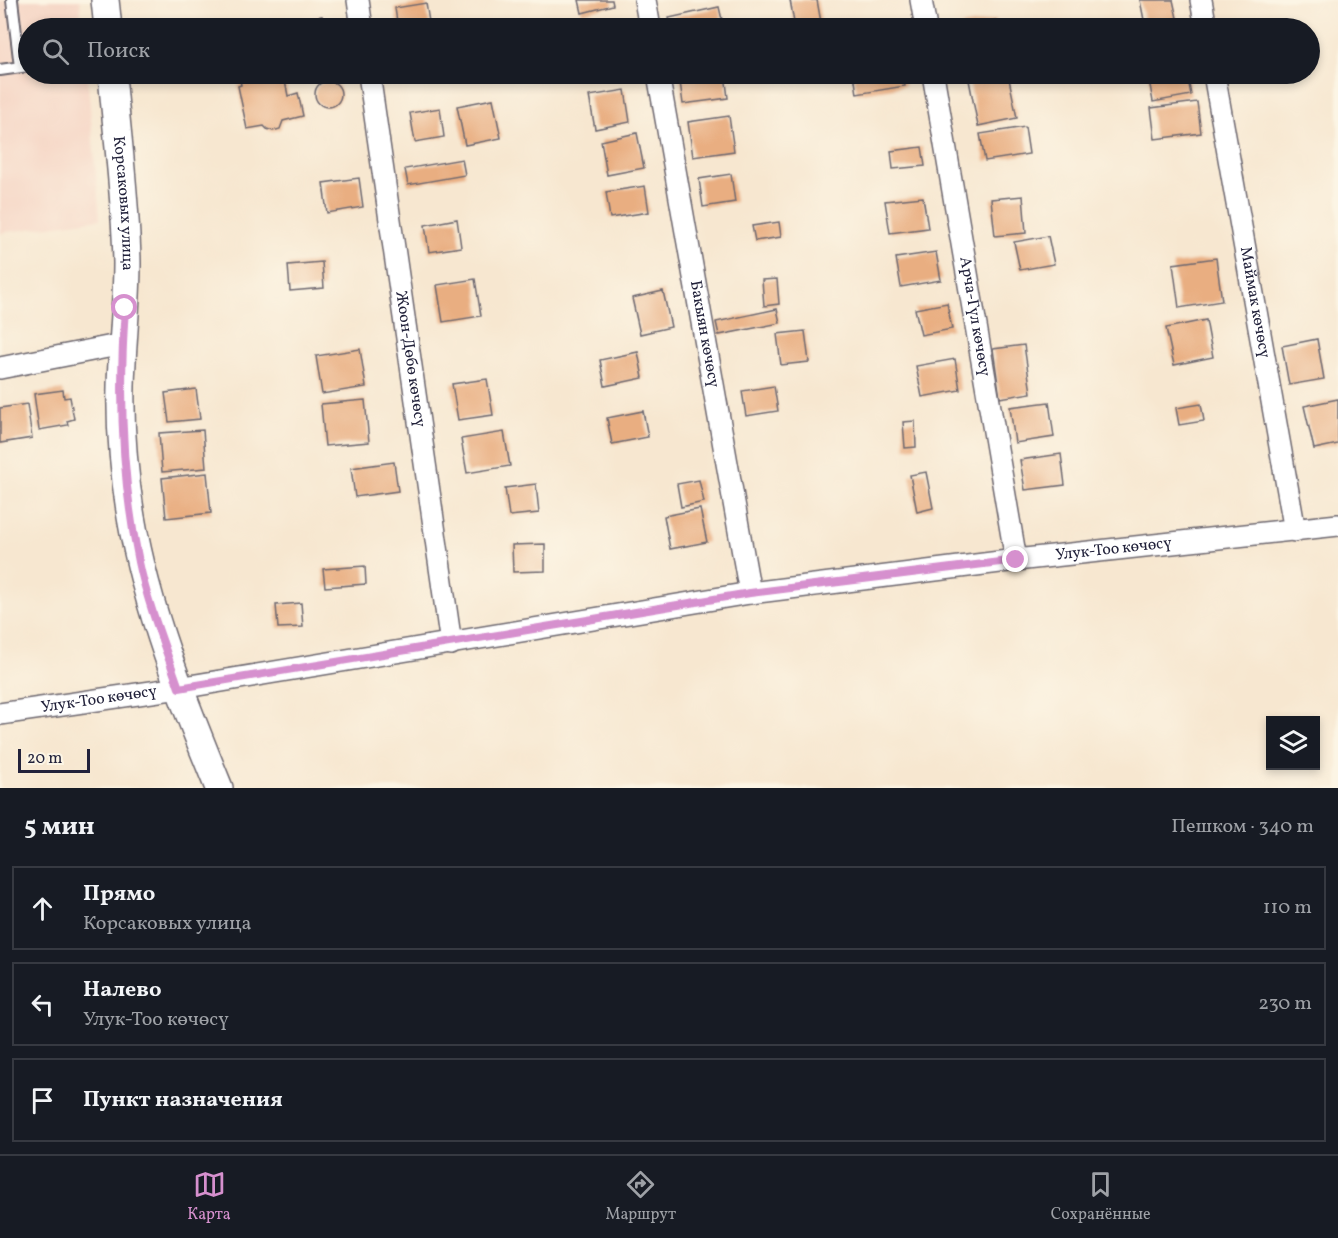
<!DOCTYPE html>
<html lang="ru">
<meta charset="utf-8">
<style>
body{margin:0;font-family:Vollkorn,serif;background:#242831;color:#f1f3f6}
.controls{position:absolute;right:18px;bottom:18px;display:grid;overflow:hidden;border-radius:0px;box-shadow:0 3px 9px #0003}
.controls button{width:54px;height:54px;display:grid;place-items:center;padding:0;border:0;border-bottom:2px solid #363941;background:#171b24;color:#f1f3f6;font:30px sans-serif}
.scale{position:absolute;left:18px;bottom:15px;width:72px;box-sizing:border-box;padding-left:6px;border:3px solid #22223b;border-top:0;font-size:16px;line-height:21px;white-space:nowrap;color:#22223b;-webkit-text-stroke:4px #fcf5e5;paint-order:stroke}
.stop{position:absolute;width:18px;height:18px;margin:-14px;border:4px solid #d690ce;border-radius:50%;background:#fff}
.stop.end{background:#d690ce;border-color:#fff;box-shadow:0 2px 6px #0008}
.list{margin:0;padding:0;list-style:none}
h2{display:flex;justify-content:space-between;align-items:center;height:78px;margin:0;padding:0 24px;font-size:26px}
h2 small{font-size:20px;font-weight:400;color:#9ea1a6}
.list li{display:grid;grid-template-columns:39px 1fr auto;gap:18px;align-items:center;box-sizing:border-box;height:84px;margin:0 12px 12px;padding:0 12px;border:2px solid #363941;border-radius:0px}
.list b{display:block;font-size:22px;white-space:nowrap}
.list p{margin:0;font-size:20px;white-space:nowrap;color:#9ea1a6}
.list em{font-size:20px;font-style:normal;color:#9ea1a6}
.icon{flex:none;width:33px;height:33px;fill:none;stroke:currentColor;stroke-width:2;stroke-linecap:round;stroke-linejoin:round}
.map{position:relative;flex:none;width:1338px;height:788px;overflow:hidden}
.search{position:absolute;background:#171b24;box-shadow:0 3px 9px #0003;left:18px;right:18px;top:18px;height:66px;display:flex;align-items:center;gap:15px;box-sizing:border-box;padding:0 21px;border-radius:33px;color:#9ea1a6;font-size:22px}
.sheet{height:366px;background:#171b24}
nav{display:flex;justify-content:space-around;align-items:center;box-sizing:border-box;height:84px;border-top:2px solid #363941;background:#171b24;font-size:16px;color:#9ea1a6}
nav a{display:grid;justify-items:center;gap:3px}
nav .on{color:#d690ce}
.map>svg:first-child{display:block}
.built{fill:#f5d3c2}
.building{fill:#e9ae81}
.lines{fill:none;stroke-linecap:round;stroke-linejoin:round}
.service-casing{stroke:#6d676f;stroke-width:14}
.minor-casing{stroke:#6d676f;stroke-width:24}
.tertiary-casing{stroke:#6d676f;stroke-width:30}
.service{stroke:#fff;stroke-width:10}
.minor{stroke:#fff;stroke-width:21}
.tertiary{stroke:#fff;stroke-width:27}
.route{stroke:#d690ce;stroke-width:8}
.labels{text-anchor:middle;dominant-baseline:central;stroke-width:4.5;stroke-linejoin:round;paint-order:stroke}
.street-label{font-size:16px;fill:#22223b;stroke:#fcf5e5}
</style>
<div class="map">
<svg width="1338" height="788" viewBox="0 0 1338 788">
<rect width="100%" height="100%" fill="#fcf5e5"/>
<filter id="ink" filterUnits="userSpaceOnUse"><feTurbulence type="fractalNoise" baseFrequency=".0167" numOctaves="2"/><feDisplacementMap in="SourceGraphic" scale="12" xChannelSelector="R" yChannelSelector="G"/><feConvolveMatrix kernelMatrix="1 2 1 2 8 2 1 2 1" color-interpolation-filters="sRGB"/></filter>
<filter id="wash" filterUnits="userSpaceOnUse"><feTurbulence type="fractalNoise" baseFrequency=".008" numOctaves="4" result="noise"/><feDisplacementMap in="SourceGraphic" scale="24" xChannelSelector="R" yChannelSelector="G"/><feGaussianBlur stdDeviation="1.35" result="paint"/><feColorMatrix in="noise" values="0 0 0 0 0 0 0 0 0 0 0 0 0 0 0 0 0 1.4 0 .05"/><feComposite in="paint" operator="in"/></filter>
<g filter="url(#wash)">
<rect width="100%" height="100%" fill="#f7e7d0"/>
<path class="built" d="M0 0H80L82 28H28V74H87L100 219 0 233Z"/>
<g id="blocks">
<g class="building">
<path d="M579 0H612L613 5 582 13Z"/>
<path d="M790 0H817L822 28H795Z"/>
<path d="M1140 0H1173L1177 18 1145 25Z"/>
<path d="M426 3 430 28H398L395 8Z"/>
<path d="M719 7 724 28H671L669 18Z"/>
<path d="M322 16 325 28H291L290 23Z"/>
<path d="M996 20 997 28H961V26Z"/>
<path d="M679 74H725L728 98 683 104Z"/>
<path d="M854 74H903L905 86 857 94Z"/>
<path d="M974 74H1008L1017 118 978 126 968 75Z"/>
<path d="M1148 74H1187L1191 95 1153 102Z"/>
<path d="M284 76 288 96 298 93 303 116 283 121 280 129 273 131 267 129 264 126 247 129 238 86 241 85 240 80 256 77 257 82Z"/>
<circle cx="328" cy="94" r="13"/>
<path d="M625 90 630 122 595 129 589 96Z"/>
<path d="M493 99 501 138 465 145 457 106Z"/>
<path d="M1197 102 1201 133 1155 139 1151 108Z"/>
<path d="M440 108 444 137 415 142 410 113Z"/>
<path d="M729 116 734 151 693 157 688 122Z"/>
<path d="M1025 127 1029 154 985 161 980 134Z"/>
<path d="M637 133 644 168 607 175 601 141Z"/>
<path d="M922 147 925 166 893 169 891 151Z"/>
<path d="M462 159 465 175 408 185 405 169Z"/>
<path d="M731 174 735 202 703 207 699 179Z"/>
<path d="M359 178 363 207 327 213 323 183Z"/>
<path d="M645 186 649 212 610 218 606 192Z"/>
<path d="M1023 196 1026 233 995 236 991 199Z"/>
<path d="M923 197 928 228 890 233 885 201Z"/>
<path d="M457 219 461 247 429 252 425 225Z"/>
<path d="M779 222 781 237 755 241 752 226Z"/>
<path d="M1048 236 1054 264 1020 270 1014 242Z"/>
<path d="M936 252 941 280 901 287 896 258Z"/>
<path d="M1216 258 1222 301 1179 308 1173 264Z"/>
<path d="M322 262 324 288 290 291 288 265Z"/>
<path d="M475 279 481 316 443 322 437 285Z"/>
<path d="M777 279 779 304 764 306 762 280Z"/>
<path d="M663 291 671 327 640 334 632 298Z"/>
<path d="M947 303 952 329 921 335 915 309Z"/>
<path d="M777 309 780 323 719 335 716 322Z"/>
<path d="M1206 320 1213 357 1174 365 1166 328Z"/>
<path d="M805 331 809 362 781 365 777 334Z"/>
<path d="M1317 339 1324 379 1289 385 1282 346Z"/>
<path d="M1024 345 1031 393 1000 398 993 349Z"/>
<path d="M360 349 366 387 322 394 316 356Z"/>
<path d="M638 352 643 378 605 386 600 360Z"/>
<path d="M955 359 960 390 922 397 916 366Z"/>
<path d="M487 379 493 415 458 420 452 384Z"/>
<path d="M774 386 778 411 746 416 742 391Z"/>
<path d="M196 389 200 419 169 422 165 393Z"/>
<path d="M63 390 64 398 70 397 74 419 67 421 68 425 39 430 34 394Z"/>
<path d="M1338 399V444L1314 449 1304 406Z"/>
<path d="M365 400 369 442 325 446 321 404Z"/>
<path d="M1049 402 1054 437 1015 443 1010 407Z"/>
<path d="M27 404 32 438 0 443V408Z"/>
<path d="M1201 404 1204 421 1179 425 1176 408Z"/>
<path d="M643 411 648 437 612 444 607 418Z"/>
<path d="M915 421 916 447 905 448 903 422Z"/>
<path d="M203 430 206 468 162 472 159 433Z"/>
<path d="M504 432 510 466 467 473 461 439Z"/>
<path d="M1061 454 1065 485 1025 490 1020 460Z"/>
<path d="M394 462 398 491 355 497 351 468Z"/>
<path d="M926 472 933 508 917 512 910 475Z"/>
<path d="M207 473 211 513 166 518 162 478Z"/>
<path d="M699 480 704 502 681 507 677 484Z"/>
<path d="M536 484 539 513 509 516 505 488Z"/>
<path d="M700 509 707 542 670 549 664 516Z"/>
<path d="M545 544V571L513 572 512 545Z"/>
<path d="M365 566 366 584 325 587 323 569Z"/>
<path d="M301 603 303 627 278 628 276 605Z"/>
</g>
</g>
</g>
<g filter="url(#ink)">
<use href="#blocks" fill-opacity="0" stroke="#6d676f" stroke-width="1.5"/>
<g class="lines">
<defs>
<g id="service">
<path d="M12 0 20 67"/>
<path d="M0 70 28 66"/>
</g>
<g id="minor">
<path d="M358 0 362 28"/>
<path d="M645 0 650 28"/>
<path d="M921 0 926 28"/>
<path d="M1201 0 1206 28"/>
<path id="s1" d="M369 74 451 644"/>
<path id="s2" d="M658 74 750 593"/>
<path id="s3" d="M933 74 1016 560"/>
<path id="s4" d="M1214 74 1295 531"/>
<path d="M0 368 123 344"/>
<path id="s5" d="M0 714 179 688 750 593 1016 560 1338 525"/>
</g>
<g id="tertiary">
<path d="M105 0 108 28"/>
<path id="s6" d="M112 74C117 136 126 200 127 263 127 304 122 345 121 386 120 429 124 474 131 517 147 611 183 700 219 788"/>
</g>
</defs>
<use href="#service" class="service-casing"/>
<use href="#minor" class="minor-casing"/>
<use href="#tertiary" class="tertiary-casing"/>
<use href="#service" class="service"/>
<use href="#minor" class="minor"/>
<use href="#tertiary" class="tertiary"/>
</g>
</g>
<g class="lines" filter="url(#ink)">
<path class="route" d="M125 308C119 393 121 478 139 562 148 605 165 647 179 688L750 593 1016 560"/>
</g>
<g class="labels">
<g class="street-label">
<text stroke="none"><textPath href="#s6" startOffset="130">Корсаковых улица</textPath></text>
<text stroke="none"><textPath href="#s4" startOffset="232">Маймак көчөсү</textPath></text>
<text stroke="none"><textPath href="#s3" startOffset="246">Арча-Гүл көчөсү</textPath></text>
<text stroke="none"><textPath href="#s2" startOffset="264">Бакыян көчөсү</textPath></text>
<text stroke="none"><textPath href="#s1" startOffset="288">Жоон-Дөбө көчөсү</textPath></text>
<text stroke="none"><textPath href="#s5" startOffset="1126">Улук-Тоо көчөсү</textPath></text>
<text stroke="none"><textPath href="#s5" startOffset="100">Улук-Тоо көчөсү</textPath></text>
</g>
</g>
</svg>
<div class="controls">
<button><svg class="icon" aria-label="layers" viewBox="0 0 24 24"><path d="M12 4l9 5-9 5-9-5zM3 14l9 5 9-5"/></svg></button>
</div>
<div class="scale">20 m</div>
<div class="stop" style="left:125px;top:308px"></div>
<div class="stop end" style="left:1016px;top:560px"></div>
<div class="search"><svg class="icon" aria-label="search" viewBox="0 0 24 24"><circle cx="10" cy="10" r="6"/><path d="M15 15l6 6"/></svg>Поиск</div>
</div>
<section class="sheet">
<h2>5 мин<small>Пешком · 340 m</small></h2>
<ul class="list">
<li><svg class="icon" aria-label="ahead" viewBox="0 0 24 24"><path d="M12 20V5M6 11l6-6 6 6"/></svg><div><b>Прямо</b><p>Корсаковых улица</p></div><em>110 m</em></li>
<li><svg class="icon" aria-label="left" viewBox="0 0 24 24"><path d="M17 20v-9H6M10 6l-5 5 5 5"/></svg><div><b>Налево</b><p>Улук-Тоо көчөсү</p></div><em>230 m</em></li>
<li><svg class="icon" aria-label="arrive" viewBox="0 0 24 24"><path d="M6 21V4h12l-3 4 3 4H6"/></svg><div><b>Пункт назначения</b></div></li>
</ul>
</section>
<nav>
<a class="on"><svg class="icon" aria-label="map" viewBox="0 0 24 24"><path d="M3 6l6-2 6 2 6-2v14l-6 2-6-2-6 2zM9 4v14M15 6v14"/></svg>Карта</a>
<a><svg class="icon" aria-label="directions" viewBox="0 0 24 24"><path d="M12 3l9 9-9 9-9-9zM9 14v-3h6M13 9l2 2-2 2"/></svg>Маршрут</a>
<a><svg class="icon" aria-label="saved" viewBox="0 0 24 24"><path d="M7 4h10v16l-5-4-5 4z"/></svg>Сохранённые</a>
</nav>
